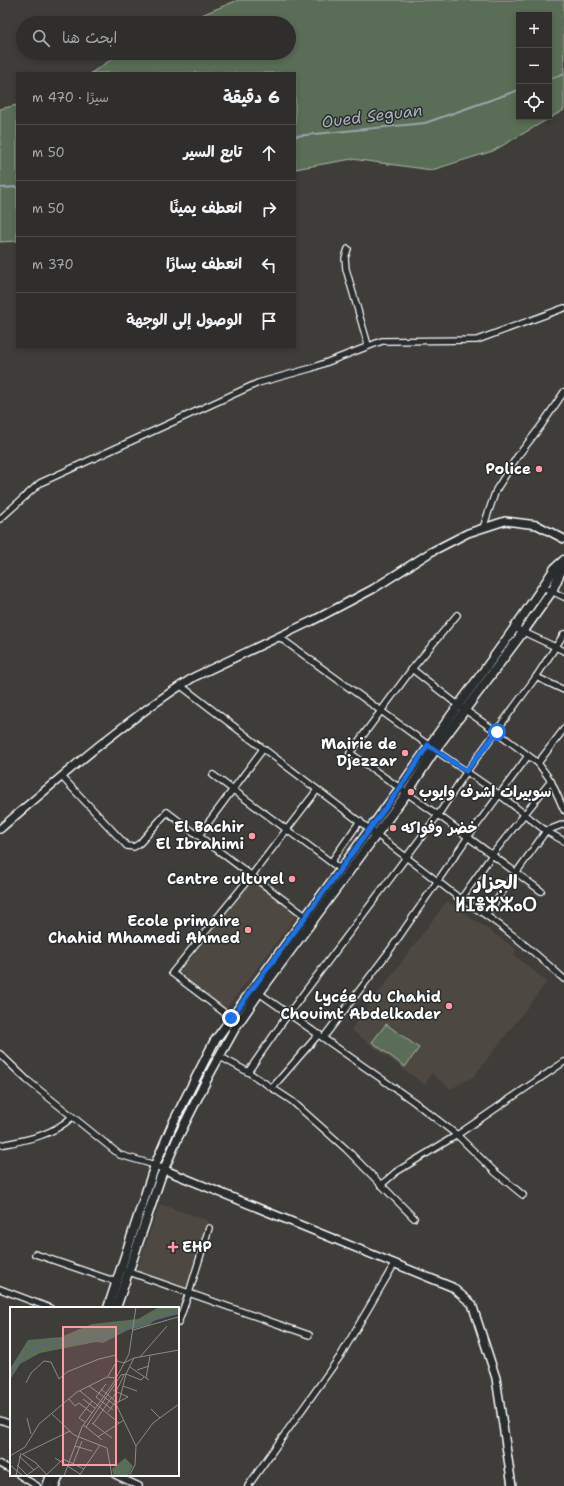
<!DOCTYPE html>
<html lang="ar">
<meta charset="utf-8">
<style>
body{margin:0;font-family:"Shantell Sans","Playpen Sans Arabic","Noto Sans Tifinagh",sans-serif;background:#373634;color:#f1f3f6;direction:rtl}
.controls{position:absolute;right:12px;top:12px;display:grid;overflow:hidden;border-radius:0px;box-shadow:0 2px 6px #0003}
.controls button{width:36px;height:36px;display:grid;place-items:center;padding:0;border:0;border-bottom:1px solid #4a4a48;background:#2f2e2c;color:#f1f3f6;font:20px sans-serif}
.stop{position:absolute;width:12px;height:12px;margin:-9px;border:3px solid #1a73e8;border-radius:50%;background:#fff}
.stop.end{background:#1a73e8;border-color:#fff;box-shadow:0 1px 4px #0008}
.list{margin:0;padding:0;list-style:none}
h2{display:flex;justify-content:space-between;align-items:center;height:52px;margin:0;padding:0 16px;font-size:17px}
h2 small{font-size:13px;font-weight:400;color:#a7a8a9}
.list li{display:grid;grid-template-columns:26px 1fr auto;gap:12px;align-items:center;box-sizing:border-box;height:56px;padding:0 16px;border-top:1px solid #4a4a48}
.list b{display:block;font-size:15px;white-space:nowrap}
.list em{font-size:13px;font-style:normal;color:#a7a8a9}
.icon{flex:none;width:22px;height:22px;fill:none;stroke:currentColor;stroke-width:2;stroke-linecap:round;stroke-linejoin:round}
.map{position:relative;flex:none;width:564px;height:1486px;overflow:hidden;direction:ltr}
.search{position:absolute;background:#2f2e2c;box-shadow:0 2px 6px #0003;left:16px;top:16px;width:280px;height:44px;display:flex;align-items:center;gap:10px;box-sizing:border-box;padding:0 14px;border-radius:22px;color:#a7a8a9;font-size:15px}
.panel{position:absolute;background:#2f2e2c;box-shadow:0 2px 6px #0003;left:16px;top:72px;width:280px;height:276px;border-radius:0px;direction:rtl}
.map>svg:first-child{display:block}
.built{fill:#4e4843}
.green{fill:#5a6d57;stroke:#acb6ab;fill-rule:evenodd}
.lines{fill:none;stroke-linecap:round;stroke-linejoin:round}
.stream{stroke:#9ba4ac;stroke-width:2}
.minor-casing{stroke:#fff;stroke-width:8}
.tertiary-casing{stroke:#fff;stroke-width:10}
.secondary-casing{stroke:#fff;stroke-width:11}
.minor{stroke:#2a2d2e;stroke-width:5.5}
.tertiary{stroke:#2a2d2e;stroke-width:7}
.secondary{stroke:#2a2d2e;stroke-width:8}
.route{stroke:#1a73e8;stroke-width:5}
.poi-dot{fill:#ff9aa2;stroke:#2a2d2e;stroke-width:1.5}
.labels{text-anchor:middle;dominant-baseline:central;stroke-width:3;stroke-linejoin:round;paint-order:stroke}
.poi-label{font-size:15px;font-weight:bold;fill:#fff;stroke:#2a2d2e;text-anchor:end}
.water-label{font-size:16px;font-style:italic;fill:#acb3ba;stroke:#2a2d2e}
.district-label{font-size:19px;font-weight:bold;fill:#fff;stroke:#2a2d2e}
.inset-river{fill:none;stroke:#596774;stroke-width:2}
.inset-road{fill:none;stroke:#8c8b89;stroke-width:1}
.view{fill:#ff9aa2;fill-opacity:0.15;stroke:#ff9aa2;stroke-width:2}
.inset-edge{fill:none;stroke:#fff;stroke-width:2}
</style>
<div class="map">
<svg width="564" height="1486" viewBox="0 0 564 1486">
<rect width="100%" height="100%" fill="#3f3d3a"/>
<filter id="ink" filterUnits="userSpaceOnUse"><feTurbulence type="fractalNoise" baseFrequency=".025" numOctaves="2"/><feDisplacementMap in="SourceGraphic" scale="8" xChannelSelector="R" yChannelSelector="G"/><feConvolveMatrix kernelMatrix="1 2 1 2 8 2 1 2 1" color-interpolation-filters="sRGB"/></filter>
<g filter="url(#ink)">
<g class="built">
<path d="M252 881 297 915 226 1009 179 972Z"/>
<path d="M447 901 516 949 514 955 547 982 474 1076 451 1089 431 1073 425 1085 351 1030Z"/>
<path d="M160 1204 209 1221 186 1288 136 1272Z"/>
</g>
<g class="green">
<path d="M238 0H564V110L493 151 432 170 352 159 295 169V73H91L121 53H289V23H182ZM519 15H549V117H519Z"/>
<path d="M17 105V241L0 242V109Z"/>
<path d="M386 1024 419 1048 405 1067 372 1042Z"/>
</g>
<g class="lines">
<g class="stream">
<path d="M549 79 564 74"/>
<path d="M295 136 425 123 519 90"/>
<path d="M0 188 17 187"/>
</g>
<defs>
<g id="minor">
<path d="M348 249 345 258 346 269 368 345"/>
<path d="M0 519 40 483 258 383 312 368 382 341 477 340 564 308"/>
<path d="M483 528 496 490 517 457 541 426 564 392"/>
<path d="M543 587 564 597"/>
<path d="M457 615 412 669 350 753 438 815 541 891"/>
<path d="M515 628 564 651"/>
<path d="M279 637 435 750 500 795 546 831 564 841"/>
<path d="M412 669 458 705 497 732 538 763 551 781 564 810"/>
<path d="M536 677 564 690"/>
<path d="M180 685C273 757 367 826 459 898 468 904 478 909 487 916 514 935 540 957 564 979"/>
<path d="M538 763 564 729"/>
<path d="M213 775 340 869"/>
<path d="M62 777 127 846 134 847 140 843 167 812 308 918"/>
<path d="M199 835 263 749"/>
<path d="M331 862 360 821"/>
<path d="M461 899 492 855 551 781"/>
<path d="M486 915 546 831 564 824"/>
<path d="M259 993 413 1101 457 1135 495 1172 523 1195"/>
<path d="M234 1020 172 973 252 875 317 790"/>
<path d="M324 1037 390 950 468 837 528 756"/>
<path d="M0 1054 27 1080 120 1155 155 1165 165 1170"/>
<path d="M219 1056 248 1072 289 1013 438 815 467 771 536 677 564 634"/>
<path d="M248 1072 292 1101 346 1149 414 1218"/>
<path d="M272 1088 319 1034"/>
<path d="M0 1145C26 1140 52 1136 72 1117"/>
<path d="M381 1185 396 1172 457 1135 564 1062"/>
<path d="M35 1254 117 1282"/>
<path d="M126 1271 309 1335"/>
<path d="M0 1289 50 1308"/>
<path d="M178 1323 189 1293 209 1228"/>
<path d="M0 1420 11 1424"/>
<path d="M0 1464 11 1470"/>
<path d="M19 1475 37 1486"/>
<path d="M115 1475 139 1486"/>
<path d="M248 1486 341 1355 395 1263"/>
</g>
<g id="tertiary">
<path d="M0 829C62 776 124 721 194 677L314 620 373 589 431 552 468 533 505 521 537 525 564 539"/>
<path d="M165 1170 452 1287 472 1304 496 1378 512 1486"/>
</g>
<g id="secondary">
<path d="M108 1308 155 1165 174 1121 214 1042 400 788C450 713 507 644 555 568L563 561"/>
<path d="M116 1308 161 1176 178 1137 209 1075 235 1028 259 993 407 793 435 750 523 632 552 591 561 571 564 560"/>
<path d="M47 1486 51 1475"/>
<path d="M55 1486 59 1475"/>
</g>
</defs>
<use href="#minor" class="minor-casing"/>
<use href="#tertiary" class="tertiary-casing"/>
<use href="#secondary" class="secondary-casing"/>
<use href="#minor" class="minor"/>
<use href="#tertiary" class="tertiary"/>
<use href="#secondary" class="secondary"/>
</g>
</g>
<g class="lines" filter="url(#ink)">
<path class="route" d="M231 1018 400 788 428 745 466 771 497 732"/>
</g>
<g class="poi-dot">
<circle cx="539" cy="469" r="4"/>
<circle cx="405" cy="753" r="4"/>
<circle cx="411" cy="792" r="4"/>
<circle cx="393" cy="828" r="4"/>
<circle cx="252" cy="836" r="4"/>
<circle cx="292" cy="879" r="4"/>
<circle cx="248" cy="930" r="4"/>
<circle cx="449" cy="1006" r="4"/>
<path d="M171 1241h4v4h4v4h-4v4h-4v-4h-4v-4h4z"/>
</g>
<g class="labels">
<g class="poi-label">
<text x="531" y="469">Police</text>
<text x="397" y="744">Mairie de<tspan x="397" dy="17">Djezzar</tspan></text>
<text x="419" y="792" text-anchor="start">سوبيرات اشرف وايوب</text>
<text x="244" y="827">El Bachir<tspan x="244" dy="17">El Ibrahimi</tspan></text>
<text x="401" y="828" text-anchor="start">خضر وفواكه</text>
<text x="284" y="879">Centre culturel</text>
<text x="240" y="921">Ecole primaire<tspan x="240" dy="17">Chahid Mhamedi Ahmed</tspan></text>
<text x="441" y="997">Lycée du Chahid<tspan x="441" dy="17">Chouimt Abdelkader</tspan></text>
<text x="182" y="1247" text-anchor="start">EHP</text>
</g>
<g class="water-label">
<text transform="translate(372 116) rotate(-7)">Oued Seguan</text>
</g>
<g class="district-label">
<text x="496" y="882">الجزار<tspan x="496" dy="22">ⵍⵊⴻⵣⵣⴰⵔ</tspan></text>
</g>
</g>
<g transform="translate(10 1307)">
<rect width="169" height="169" fill="#3f3d3a"/>
<path d="M149 0H169V7L146 12 139 18 118 23 93 36 86 35 30 46 10 57 0 73V62L18 33 51 30 82 17 128 12ZM115 151 123 159 118 169H104L102 162Z" fill="#5a6d57"/>
<path class="inset-river" d="M124 19 169 5M0 68 13 50 28 38 93 31 121 20"/>
<path class="inset-road" d="M123 23 168 10 169 18M130 50 157 19M120 60 139 73M127 63 139 59M116 67 131 73 134 70M111 68 116 67 124 51M98 69 107 54M136 71 140 49M16 76 21 66 34 54 41 55 49 72 57 65 89 52 106 48 107 54 114 56 124 51 169 43M96 77 86 90 103 103M79 79 105 98M113 79 127 84M91 82 104 93 126 139 125 158 119 169M70 84 109 116M103 91 114 68M59 92 65 99 69 96 82 106M73 92 85 101M109 95 116 67M141 102 150 111M98 105 104 97 118 90 103 83M42 107 64 128 97 141 102 169M17 111 21 127M75 115 69 111 82 94M82 116 102 131M83 117 102 90M73 118 76 120 111 68M76 120 92 133M88 130 114 113M65 139 82 144M126 139 143 116 169 97M12 147 26 156 37 168M13 147 60 124M0 149 15 140 29 117 67 85 97 70 106 71M9 149 24 163M45 151 70 167M63 157 72 134M0 158 13 169M7 158 17 168M6 169 11 146M16 169 29 159M35 169 53 152 74 162M54 169 72 120 104 75 119 47 126 0M69 169 90 138"/>
<path class="view" d="M53 20H106V158H53Z"/>
<rect width="169" height="169" class="inset-edge"/>
</g>
</svg>
<div class="controls">
<button>+</button>
<button>−</button>
<button><svg class="icon" aria-label="locate" viewBox="0 0 24 24"><circle cx="12" cy="12" r="6"/><path d="M12 2v4M12 18v4M2 12h4M18 12h4"/></svg></button>
</div>
<div class="stop" style="left:497px;top:732px"></div>
<div class="stop end" style="left:231px;top:1018px"></div>
<div class="search"><svg class="icon" aria-label="search" viewBox="0 0 24 24"><circle cx="10" cy="10" r="6"/><path d="M15 15l6 6"/></svg>ابحث هنا</div>
<section class="panel">
<h2>6 دقيقة<small>سيرًا · 470 m</small></h2>
<ul class="list">
<li><svg class="icon" aria-label="ahead" viewBox="0 0 24 24"><path d="M12 20V5M6 11l6-6 6 6"/></svg><div><b>تابع السير</b></div><em>50 m</em></li>
<li><svg class="icon" aria-label="right" viewBox="0 0 24 24"><path d="M7 20v-9h11M14 6l5 5-5 5"/></svg><div><b>انعطف يمينًا</b></div><em>50 m</em></li>
<li><svg class="icon" aria-label="left" viewBox="0 0 24 24"><path d="M17 20v-9H6M10 6l-5 5 5 5"/></svg><div><b>انعطف يسارًا</b></div><em>370 m</em></li>
<li><svg class="icon" aria-label="arrive" viewBox="0 0 24 24"><path d="M6 21V4h12l-3 4 3 4H6"/></svg><div><b>الوصول إلى الوجهة</b></div></li>
</ul>
</section>
</div>
